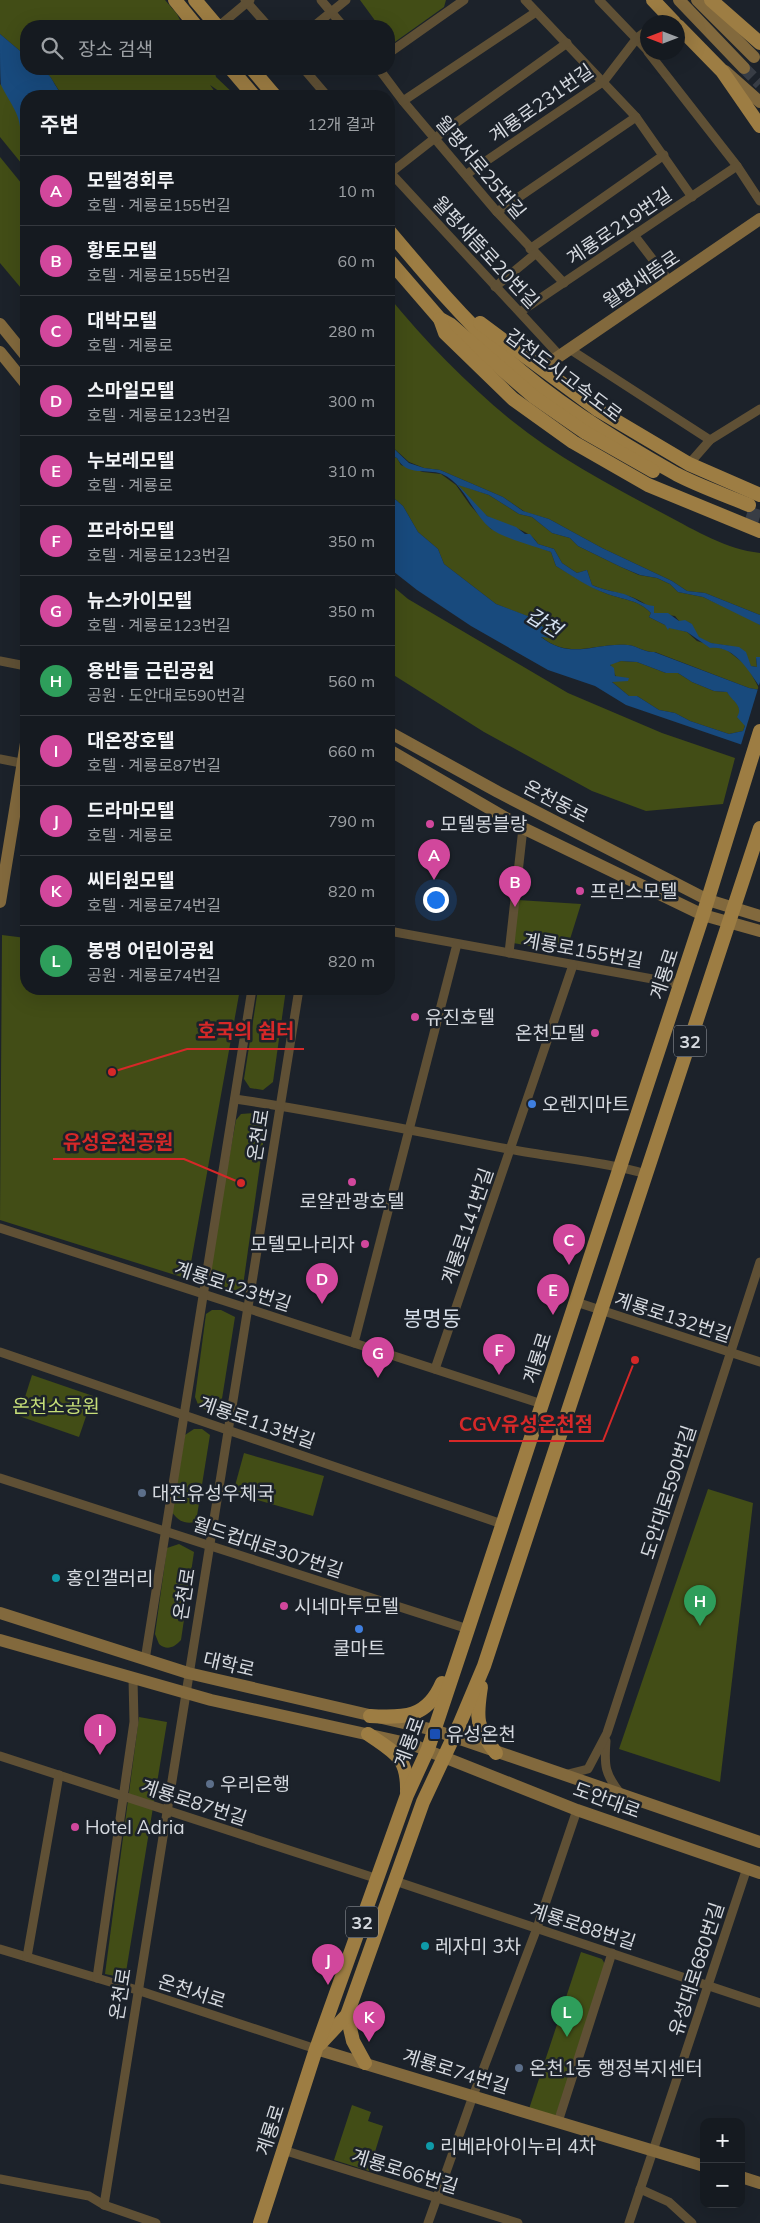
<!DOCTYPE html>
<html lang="ko">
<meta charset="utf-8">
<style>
body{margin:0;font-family:Mulish,"Noto Sans KR",sans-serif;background:#22272d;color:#f1f3f6}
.controls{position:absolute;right:15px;bottom:15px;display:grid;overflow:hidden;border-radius:10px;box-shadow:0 5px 20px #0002}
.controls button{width:45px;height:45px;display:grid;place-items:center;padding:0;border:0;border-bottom:1px solid #34383e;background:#151a20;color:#f1f3f6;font:25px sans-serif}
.compass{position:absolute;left:640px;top:15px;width:45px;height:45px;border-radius:50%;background:#151a20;box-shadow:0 5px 20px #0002;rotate:270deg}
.you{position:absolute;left:435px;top:899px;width:18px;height:18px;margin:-12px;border:4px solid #fff;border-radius:50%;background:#1a73e8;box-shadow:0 0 0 8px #1a73e833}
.badge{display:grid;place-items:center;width:32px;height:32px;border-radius:50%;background:#0b8043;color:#fff;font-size:16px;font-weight:700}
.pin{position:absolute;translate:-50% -41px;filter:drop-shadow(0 1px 2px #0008)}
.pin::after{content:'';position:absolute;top:26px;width:18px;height:15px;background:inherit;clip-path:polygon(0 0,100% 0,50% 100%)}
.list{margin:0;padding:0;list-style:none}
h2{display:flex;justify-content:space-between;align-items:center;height:65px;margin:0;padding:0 20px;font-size:21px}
h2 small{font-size:16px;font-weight:400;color:#9da1a5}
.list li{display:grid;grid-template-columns:32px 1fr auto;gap:15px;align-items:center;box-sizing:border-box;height:70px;padding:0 20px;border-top:1px solid #34383e}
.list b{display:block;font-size:19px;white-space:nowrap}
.list p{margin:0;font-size:16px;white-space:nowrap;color:#9da1a5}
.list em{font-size:16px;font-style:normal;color:#9da1a5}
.icon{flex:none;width:28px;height:28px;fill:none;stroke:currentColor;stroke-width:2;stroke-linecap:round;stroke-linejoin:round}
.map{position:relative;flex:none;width:760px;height:2223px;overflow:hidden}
.search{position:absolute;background:#151a20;box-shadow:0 5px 20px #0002;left:20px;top:20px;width:375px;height:55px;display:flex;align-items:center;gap:12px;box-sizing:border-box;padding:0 18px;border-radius:20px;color:#9da1a5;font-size:19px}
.panel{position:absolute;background:#151a20;box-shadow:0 5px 20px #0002;left:20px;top:90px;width:375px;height:905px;border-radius:20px}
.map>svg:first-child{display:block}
.green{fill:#424d16}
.water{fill:#184a7d;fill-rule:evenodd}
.pier{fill:#1c222a}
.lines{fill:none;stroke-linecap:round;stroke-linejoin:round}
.secondary-tunnel{stroke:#383d45;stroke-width:12;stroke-dasharray:12 6;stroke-linecap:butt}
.primary-tunnel{stroke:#383d45;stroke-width:14;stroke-dasharray:14 7;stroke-linecap:butt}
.street{stroke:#5f5035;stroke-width:9}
.secondary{stroke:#82693d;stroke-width:12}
.primary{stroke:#9d7d43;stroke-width:14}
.hotel-dot{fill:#d1479c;stroke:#1c222a;stroke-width:2}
.shop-dot{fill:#3f7fe0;stroke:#1c222a;stroke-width:2}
.service-dot{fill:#5c6f8a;stroke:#1c222a;stroke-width:2}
.culture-dot{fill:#0f9aa8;stroke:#1c222a;stroke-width:2}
.transit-dot{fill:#1a4fb4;stroke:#1c222a;stroke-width:2}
.labels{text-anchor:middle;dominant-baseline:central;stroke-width:5;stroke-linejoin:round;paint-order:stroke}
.shield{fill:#1c222a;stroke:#9ea2a9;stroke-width:1}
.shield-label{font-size:18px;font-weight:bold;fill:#d5d9df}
.street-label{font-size:19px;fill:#d5d9df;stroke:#1c222a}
.poi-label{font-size:19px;fill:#d5d9df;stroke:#1c222a;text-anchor:start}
.park-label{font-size:19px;fill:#c6de78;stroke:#1c222a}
.water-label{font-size:20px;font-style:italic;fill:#d4e1f1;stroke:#1c222a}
.quarter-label{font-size:21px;fill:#d8e0eb;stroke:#1c222a}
.leader{fill:none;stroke:#d62828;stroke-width:2}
.callout-dot{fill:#d62828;stroke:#1c222a;stroke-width:2}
.callout-label{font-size:20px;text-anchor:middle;font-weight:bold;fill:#d62828;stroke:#1c222a;stroke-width:5;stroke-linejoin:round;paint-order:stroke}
</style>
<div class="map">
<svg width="760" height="2223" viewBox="0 0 760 2223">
<rect width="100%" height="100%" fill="#1c222a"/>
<g class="green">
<path d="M0 0H165L177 14 183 26H26V56L0 34Z"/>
<path d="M360 0H446L444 7 392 44 389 39V26H379Z"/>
<path d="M42 69H214L216 77 236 96H226L210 85 218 96H63C55 86 52 76 42 69Z"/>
<path d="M0 84C14 97 23 120 20 138L26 148V169L0 137Z"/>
<path d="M0 157 26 189V294L0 263Z"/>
<path d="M389 297C425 341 467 384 511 420 558 458 613 487 666 515 696 531 726 549 760 553V615L705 593 687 591 672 581 602 548 549 519 525 512 503 497 440 470 424 468 409 462 389 444Z"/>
<path d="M389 455 397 458 401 465 423 472 441 474 456 485 470 505 491 529 551 552 556 566C572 575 588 586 605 593 622 600 638 599 651 613L649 617 669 627 687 632 697 641 727 650 747 666 760 690 749 688 655 652C645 653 638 646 628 645 594 642 571 661 540 636L553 637 541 625 545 623 496 604 444 564 438 549 418 532 403 506 389 494Z"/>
<path d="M457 484 489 495 519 514 532 517 552 533 570 538 578 546 621 567 639 575 657 578 670 584 678 592 703 597 753 620 760 625V657L756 658 757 667 751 666C737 635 721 652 700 638 691 631 697 620 679 621L675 616 654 613C640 593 612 594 592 585L587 570 577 573 562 563 554 549 538 544C528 527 503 527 487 516 476 508 466 495 457 484Z"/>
<path d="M389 583 408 599 568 693 662 733 735 758 723 804 646 811 592 791 484 732 392 674 389 671Z"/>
<path d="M621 661 637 662 666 673H678L692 682 714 691 727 692 738 705 745 726 743 731 729 734 690 721 675 713 659 710 637 696H629L611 681H618L610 664Z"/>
<path d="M518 900 581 904 566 952 513 943Z"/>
<path d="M2 935 26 938V989H240L188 1279 0 1220Z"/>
<path d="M258 989H286L273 1082 263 1090 250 1088 244 1079Z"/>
<path d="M254 1113 263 1116 266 1122 243 1286 237 1293 206 1284 236 1120 241 1114Z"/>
<path d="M212 1310H221L235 1317 221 1405 209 1411 199 1407 195 1397 206 1314Z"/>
<path d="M32 1375 93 1396 79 1437 19 1416Z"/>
<path d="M194 1429H202L210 1435 196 1522C185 1524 179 1522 172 1512L185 1435Z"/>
<path d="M244 1453 324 1476 313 1516 233 1493Z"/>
<path d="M708 1489 753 1503 720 1782 619 1749Z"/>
<path d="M179 1544 194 1552 181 1640C175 1647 167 1651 159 1644L155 1634 167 1548Z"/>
<path d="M139 1717 167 1722 125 1978 105 1974Z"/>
<path d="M581 1952 602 1959 606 1966 555 2118 529 2109Z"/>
<path d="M352 2105 371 2112 368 2121 383 2126 369 2171 334 2160Z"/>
</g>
<g class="water">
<path d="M0 34 26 56V69C54 69 48 78 63 96H26V148L20 139C23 116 10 104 1 85 0 77 0 45 0 34Z"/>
<path d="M389 444 409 463 424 468 440 470 503 497 523 511 549 519 602 548 672 581 687 591 705 593 760 615V625L703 597 678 592 670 584 657 578 640 575 621 567 578 546 570 538 552 533 532 517 519 514 489 495 458 485 487 516 516 527 525 534H530L538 544 554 549 562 563 577 573 587 570 592 585C603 590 613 591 624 594 634 597 644 606 654 606V613H668L679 621 685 620 692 624 699 637 711 643 739 647 746 652 751 666 757 667 756 657H760V687C748 670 734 645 710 648L687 632 669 628 668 630 665 625 649 617 651 613C638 599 622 600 605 593 588 587 572 576 556 566L551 552C537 547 500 537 490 528 472 513 464 483 442 474 426 468 407 477 397 458L389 455Z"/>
<path d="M389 494 403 506 418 532 438 549 444 564 496 604 546 623 541 625 554 638 541 637C571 661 595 642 628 645 638 646 645 653 654 652L749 688 760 690V751L626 705 595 686 548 670 471 626 417 590 389 568ZM621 661 637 662 666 673H678L692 682 714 691 727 692C732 701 744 706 737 717L745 726 743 731 729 734 690 721 675 713 659 710 637 696H629L612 682 628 681 629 678 615 676 614 668 610 665Z"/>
</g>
<path class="pier" d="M760 682V754L740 748Z"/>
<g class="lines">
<path class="secondary-tunnel" d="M744 68 760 84"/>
<path class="primary-tunnel" d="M747 513 760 517"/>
<g class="street">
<path d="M245 0 268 26"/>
<path d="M321 0 343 26"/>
<path d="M525 0 636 117 692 197"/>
<path d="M599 0 648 51"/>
<path d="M657 22 666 15"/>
<path d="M219 26 250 0"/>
<path d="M314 26 346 0"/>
<path d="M648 52 737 166 760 201"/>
<path d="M389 53 464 0"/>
<path d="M304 69 327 96"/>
<path d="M379 69 403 101 497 212 564 283"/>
<path d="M403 101 536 12"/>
<path d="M389 171 560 356"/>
<path d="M389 174 435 138 567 43"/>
<path d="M467 174 604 81 637 38 648 30"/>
<path d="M497 212 636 117"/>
<path d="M634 235 670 282"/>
<path d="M530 249 664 155"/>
<path d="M495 287 535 254"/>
<path d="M520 312 737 166"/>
<path d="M571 350 710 440"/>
<path d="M689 464 710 440 760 409"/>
<path d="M0 661 26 666"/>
<path d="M0 759 26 764"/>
<path d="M389 931 680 984"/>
<path d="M509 953 523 828"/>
<path d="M235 1099C326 1112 417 1132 508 1149 554 1158 602 1161 646 1174"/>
<path d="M0 1228 542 1404"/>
<path d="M576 1302 760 1362"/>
<path d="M354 1343 457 944"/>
<path d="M0 1352 502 1524"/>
<path d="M435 1369 573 965"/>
<path d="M0 1478 468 1629"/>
<path d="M145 1660 252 989"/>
<path d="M606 1741C604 1766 605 1774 620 1793"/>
<path d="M0 1756 378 1879"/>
<path d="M568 1774 588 1769 607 1733 760 1262"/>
<path d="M395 1881 760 2003"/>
<path d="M0 1949 137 1990 316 2049"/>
<path d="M27 1957 59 1775"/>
<path d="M97 1978 134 1722 133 1679"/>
<path d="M558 2122 612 1953"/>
<path d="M283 2150 518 2223"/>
<path d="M0 2179 89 2196 104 2205 156 2223"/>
<path d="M640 2189 669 2202 692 2223"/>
<path d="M104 2205 299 989"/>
<path d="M428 2223 473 2096 537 1928 577 1810"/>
<path d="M629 2223 747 1868"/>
</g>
<g class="secondary">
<path d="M679 0 744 68"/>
<path d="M697 0 754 57"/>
<path d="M725 71 760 102"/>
<path d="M0 324 26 356"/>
<path d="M0 352 26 384"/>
<path d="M542 368 760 219"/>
<path d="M389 732 498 792 708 900 760 916"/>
<path d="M389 750 523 828 703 915 760 931"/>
<path d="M0 902 26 743"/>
<path d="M0 1613 188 1673 434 1730 760 1842"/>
<path d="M0 1640 211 1700 411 1744 577 1810 760 1873"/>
<path d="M316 2049 704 2166"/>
<path d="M741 2177 760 2183"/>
</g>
<g class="primary">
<path d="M175 0 196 26"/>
<path d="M195 0 217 26"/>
<path d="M653 0 674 22"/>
<path d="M711 0 760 43"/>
<path d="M678 26 722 71 760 126"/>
<path d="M231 69 254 96"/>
<path d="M252 69 275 96"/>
<path d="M389 231C426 275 464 320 507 359 557 404 617 441 676 474 699 486 725 495 749 505"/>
<path d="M389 260 440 319 451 325 534 397 586 433 653 471"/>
<path d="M440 319 445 333 513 399 573 442 648 485 760 531"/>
<path d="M480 323 598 410 689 464 760 495"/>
<path d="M481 1687C476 1719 476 1727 496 1753"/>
<path d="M370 1716C404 1718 427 1718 442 1683"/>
<path d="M368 1734C395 1753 408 1757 407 1792"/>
<path d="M347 2015 353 2041 365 2063"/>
<path d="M320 2044 347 2015 423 1802 460 1723 484 1666 760 828"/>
<path d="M260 2223 316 2049 407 1795 428 1749 468 1629 703 915 760 731"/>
</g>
</g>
<g class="hotel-dot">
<circle cx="430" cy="824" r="5"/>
<circle cx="580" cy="891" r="5"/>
<circle cx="415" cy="1017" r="5"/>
<circle cx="595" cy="1033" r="5"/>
<circle cx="352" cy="1182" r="5"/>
<circle cx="365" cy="1244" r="5"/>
<circle cx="284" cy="1606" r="5"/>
<circle cx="75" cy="1827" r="5"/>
</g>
<g class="shop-dot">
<circle cx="532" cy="1104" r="5"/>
<circle cx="359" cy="1629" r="5"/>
</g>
<g class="service-dot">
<circle cx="142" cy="1493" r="5"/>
<circle cx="210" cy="1784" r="5"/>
<circle cx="519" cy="2068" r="5"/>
</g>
<g class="culture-dot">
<circle cx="56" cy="1578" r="5"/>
<circle cx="425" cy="1946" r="5"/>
<circle cx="430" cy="2146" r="5"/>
</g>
<rect class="transit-dot" x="429" y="1728" width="12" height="12" rx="2.5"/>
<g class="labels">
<g class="shield">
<rect x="674" y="1025.5" width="32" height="31" rx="4"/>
<rect x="346" y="1906.5" width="32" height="31" rx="4"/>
</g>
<g class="shield-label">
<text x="690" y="1041">32</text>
<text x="362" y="1922">32</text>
</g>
<g class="street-label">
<text transform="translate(541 103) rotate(-35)">계룡로231번길</text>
<text transform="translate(481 167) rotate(50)">월평서로25번길</text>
<text transform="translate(619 226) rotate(-34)">계룡로219번길</text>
<text transform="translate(486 252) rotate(47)">월평새뜸로20번길</text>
<text transform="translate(641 279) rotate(-34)">월평새뜸로</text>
<text transform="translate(564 375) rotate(37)">갑천도시고속도로</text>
<text transform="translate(556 801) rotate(27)">온천동로</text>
<text transform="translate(583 950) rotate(10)">계룡로155번길</text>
<text transform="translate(664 974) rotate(-72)">계룡로</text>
<text transform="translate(258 1135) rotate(-81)">온천로</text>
<text transform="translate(467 1226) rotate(-71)">계룡로141번길</text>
<text transform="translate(233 1286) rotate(18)">계룡로123번길</text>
<text transform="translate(673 1317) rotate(18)">계룡로132번길</text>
<text transform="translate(537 1358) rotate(-72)">계룡로</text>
<text transform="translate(257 1422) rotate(19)">계룡로113번길</text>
<text transform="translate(668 1492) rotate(-72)">도안대로590번길</text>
<text transform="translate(268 1547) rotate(18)">월드컵대로307번길</text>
<text transform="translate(184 1594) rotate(-81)">온천로</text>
<text transform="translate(229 1664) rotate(13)">대학로</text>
<text transform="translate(409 1742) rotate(-70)">계룡로</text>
<text transform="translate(607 1800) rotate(20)">도안대로</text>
<text transform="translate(194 1802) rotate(18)">계룡로87번길</text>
<text transform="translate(583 1926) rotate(18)">계룡로88번길</text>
<text transform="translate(696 1969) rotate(-72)">유성대로680번길</text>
<text transform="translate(192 1991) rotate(18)">온천서로</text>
<text transform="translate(120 1994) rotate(-81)">온천로</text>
<text transform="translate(456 2071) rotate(17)">계룡로74번길</text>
<text transform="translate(270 2130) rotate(-72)">계룡로</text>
<text transform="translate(405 2171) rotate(17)">계룡로66번길</text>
</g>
<g class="poi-label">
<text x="440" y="824">모텔몽블랑</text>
<text x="590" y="891">프린스모텔</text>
<text x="425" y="1017">유진호텔</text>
<text x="585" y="1033" text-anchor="end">온천모텔</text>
<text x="542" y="1104">오렌지마트</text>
<text x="352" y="1201" text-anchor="middle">로얄관광호텔</text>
<text x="355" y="1244" text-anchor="end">모텔모나리자</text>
<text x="152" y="1493">대전유성우체국</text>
<text x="66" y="1578">홍인갤러리</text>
<text x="294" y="1606">시네마투모텔</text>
<text x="359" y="1648" text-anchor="middle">쿨마트</text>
<text x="446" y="1734">유성온천</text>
<text x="220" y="1784">우리은행</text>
<text x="85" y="1827">Hotel Adria</text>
<text x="435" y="1946">레자미 3차</text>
<text x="529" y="2068">온천1동 행정복지센터</text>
<text x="440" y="2146">리베라아이누리 4차</text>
</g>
<g class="park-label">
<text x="56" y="1406">온천소공원</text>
</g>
<g class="water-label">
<text transform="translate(544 622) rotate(31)">갑천</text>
</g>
<g class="quarter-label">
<text x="432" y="1318">봉명동</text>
</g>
</g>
<path class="leader" d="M112 1072L187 1049H304M241 1183L184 1159H53M635 1360L603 1441H449"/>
<g class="callout-dot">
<circle cx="112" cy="1072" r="5"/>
<circle cx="241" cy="1183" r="5"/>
<circle cx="635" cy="1360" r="5"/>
</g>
<g class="callout-label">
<text x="246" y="1038">호국의 쉼터</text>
<text x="118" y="1149">유성온천공원</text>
<text x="526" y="1431">CGV유성온천점</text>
</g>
</svg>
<div class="controls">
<button>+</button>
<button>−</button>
</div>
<svg class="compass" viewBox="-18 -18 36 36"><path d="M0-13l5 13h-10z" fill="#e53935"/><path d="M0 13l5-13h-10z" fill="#9da1a5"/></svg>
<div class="you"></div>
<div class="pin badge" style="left:434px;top:880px;background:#d1479c">A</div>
<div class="pin badge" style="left:515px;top:907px;background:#d1479c">B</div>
<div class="pin badge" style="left:569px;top:1265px;background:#d1479c">C</div>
<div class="pin badge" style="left:322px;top:1304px;background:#d1479c">D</div>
<div class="pin badge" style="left:553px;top:1315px;background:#d1479c">E</div>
<div class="pin badge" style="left:499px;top:1375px;background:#d1479c">F</div>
<div class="pin badge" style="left:378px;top:1378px;background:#d1479c">G</div>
<div class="pin badge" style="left:700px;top:1626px;background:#2e9e5b">H</div>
<div class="pin badge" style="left:100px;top:1755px;background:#d1479c">I</div>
<div class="pin badge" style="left:328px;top:1985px;background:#d1479c">J</div>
<div class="pin badge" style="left:369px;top:2042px;background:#d1479c">K</div>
<div class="pin badge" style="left:567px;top:2037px;background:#2e9e5b">L</div>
<div class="search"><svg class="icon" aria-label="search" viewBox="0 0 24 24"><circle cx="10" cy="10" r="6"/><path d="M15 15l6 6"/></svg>장소 검색</div>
<section class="panel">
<h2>주변<small>12개 결과</small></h2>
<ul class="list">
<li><span class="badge" style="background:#d1479c">A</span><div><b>모텔경회루</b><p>호텔 · 계룡로155번길</p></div><em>10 m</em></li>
<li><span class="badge" style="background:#d1479c">B</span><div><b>황토모텔</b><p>호텔 · 계룡로155번길</p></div><em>60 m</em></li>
<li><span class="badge" style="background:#d1479c">C</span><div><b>대박모텔</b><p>호텔 · 계룡로</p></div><em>280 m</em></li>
<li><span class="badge" style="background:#d1479c">D</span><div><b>스마일모텔</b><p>호텔 · 계룡로123번길</p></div><em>300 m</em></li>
<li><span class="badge" style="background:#d1479c">E</span><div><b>누보레모텔</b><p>호텔 · 계룡로</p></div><em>310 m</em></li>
<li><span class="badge" style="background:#d1479c">F</span><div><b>프라하모텔</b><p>호텔 · 계룡로123번길</p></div><em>350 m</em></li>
<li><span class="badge" style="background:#d1479c">G</span><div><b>뉴스카이모텔</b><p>호텔 · 계룡로123번길</p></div><em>350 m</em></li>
<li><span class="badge" style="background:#2e9e5b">H</span><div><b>용반들 근린공원</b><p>공원 · 도안대로590번길</p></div><em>560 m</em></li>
<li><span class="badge" style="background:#d1479c">I</span><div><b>대온장호텔</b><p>호텔 · 계룡로87번길</p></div><em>660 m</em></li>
<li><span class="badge" style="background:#d1479c">J</span><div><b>드라마모텔</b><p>호텔 · 계룡로</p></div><em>790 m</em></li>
<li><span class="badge" style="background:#d1479c">K</span><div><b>씨티원모텔</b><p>호텔 · 계룡로74번길</p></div><em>820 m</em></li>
<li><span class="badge" style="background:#2e9e5b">L</span><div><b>봉명 어린이공원</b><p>공원 · 계룡로74번길</p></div><em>820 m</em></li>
</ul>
</section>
</div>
